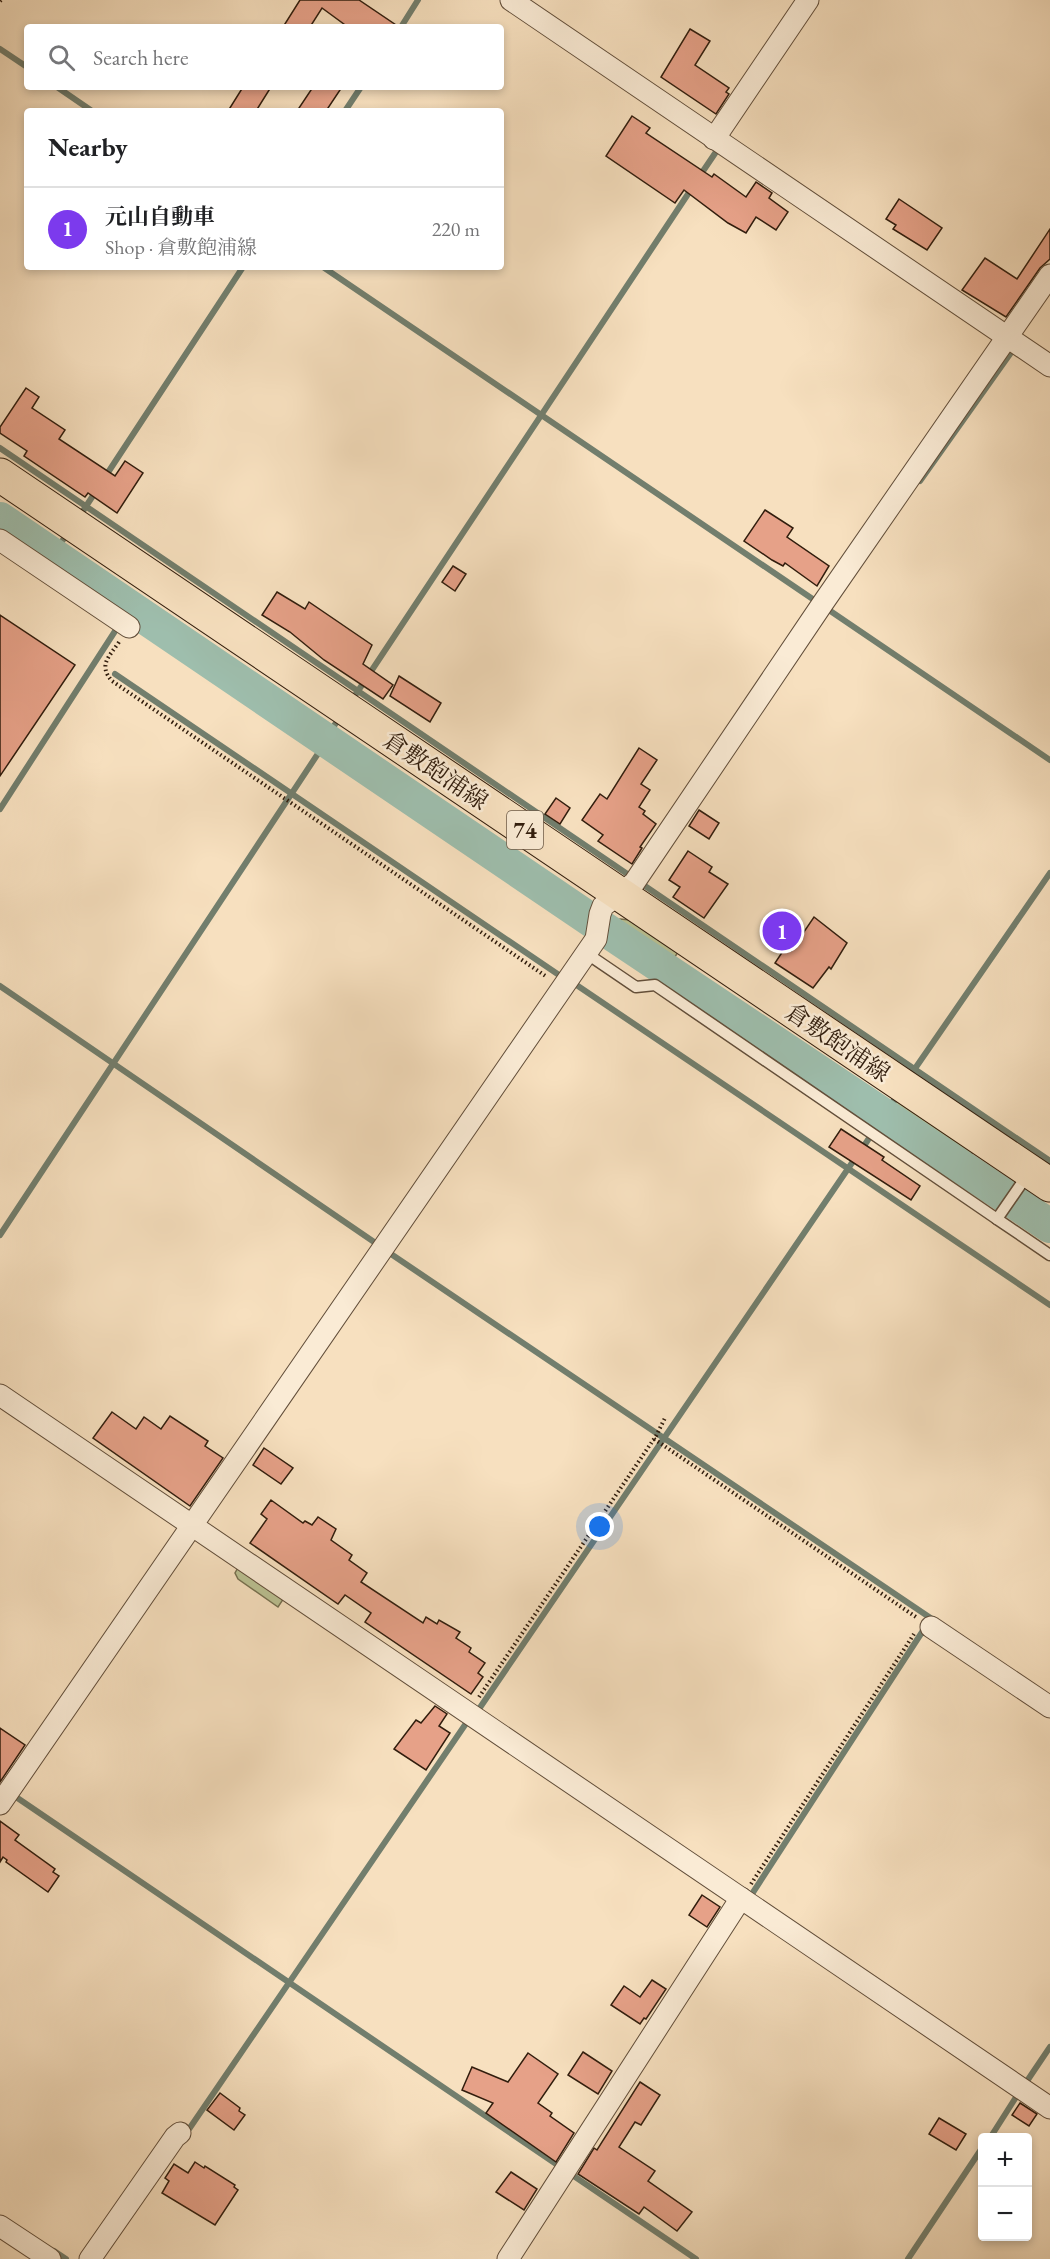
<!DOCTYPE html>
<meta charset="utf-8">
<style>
body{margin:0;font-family:"EB Garamond","Noto Serif JP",serif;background:#f6f6f6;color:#202124}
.controls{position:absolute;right:18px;bottom:18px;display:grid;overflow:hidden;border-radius:6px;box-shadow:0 3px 9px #0003}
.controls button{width:54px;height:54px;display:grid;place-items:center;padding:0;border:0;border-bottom:2px solid #e0e0e0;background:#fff;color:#202124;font:30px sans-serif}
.you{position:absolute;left:600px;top:1527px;width:21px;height:21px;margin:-15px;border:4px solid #fff;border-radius:50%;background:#1a73e8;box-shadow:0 0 0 9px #1a73e833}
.badge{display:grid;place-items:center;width:39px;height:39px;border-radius:50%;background:#7c3aed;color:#fff;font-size:20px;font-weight:700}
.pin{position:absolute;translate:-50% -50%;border:3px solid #fff;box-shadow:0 2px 6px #0006}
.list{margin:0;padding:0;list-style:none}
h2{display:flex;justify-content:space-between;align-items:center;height:78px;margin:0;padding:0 24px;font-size:26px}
h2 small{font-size:20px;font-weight:400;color:#757577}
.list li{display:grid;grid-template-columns:39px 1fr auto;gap:18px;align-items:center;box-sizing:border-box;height:84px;padding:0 24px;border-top:2px solid #e0e0e0}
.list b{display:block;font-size:22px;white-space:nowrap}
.list p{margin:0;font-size:20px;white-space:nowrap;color:#757577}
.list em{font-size:20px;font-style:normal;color:#757577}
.icon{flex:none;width:33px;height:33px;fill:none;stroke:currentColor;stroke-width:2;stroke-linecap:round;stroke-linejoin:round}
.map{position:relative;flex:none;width:1050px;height:2259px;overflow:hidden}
.search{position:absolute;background:#fff;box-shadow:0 3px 9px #0003;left:24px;top:24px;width:480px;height:66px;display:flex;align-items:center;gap:15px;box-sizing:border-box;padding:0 21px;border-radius:6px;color:#757577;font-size:22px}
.panel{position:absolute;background:#fff;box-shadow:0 3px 9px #0003;left:24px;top:108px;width:480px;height:162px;border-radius:6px}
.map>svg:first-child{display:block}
.green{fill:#bbc293;stroke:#767050;stroke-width:1.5}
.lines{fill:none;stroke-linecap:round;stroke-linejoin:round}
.stream{stroke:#727e6d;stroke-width:6}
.river{stroke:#9ebead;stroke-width:34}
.building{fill:#e6a188;stroke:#311d0d;stroke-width:1.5}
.service-casing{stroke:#624e3a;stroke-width:13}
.minor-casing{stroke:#624e3a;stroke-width:23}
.primary-casing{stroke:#311d0d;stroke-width:35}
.path{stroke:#311d0d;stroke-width:4;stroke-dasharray:1.5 3;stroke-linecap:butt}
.service{stroke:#faebd5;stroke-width:10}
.minor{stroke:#faebd5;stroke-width:21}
.primary{stroke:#f7e0bf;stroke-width:33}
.labels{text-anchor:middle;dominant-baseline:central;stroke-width:5;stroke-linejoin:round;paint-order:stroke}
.shield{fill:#faebd5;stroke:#6d5b49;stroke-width:1.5}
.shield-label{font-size:22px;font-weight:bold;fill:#311d0d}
.street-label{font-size:24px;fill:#311d0d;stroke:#faebd5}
</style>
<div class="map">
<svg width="1050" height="2259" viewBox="0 0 1050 2259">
<rect width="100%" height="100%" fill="#f7e0bf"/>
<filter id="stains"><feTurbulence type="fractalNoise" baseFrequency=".00333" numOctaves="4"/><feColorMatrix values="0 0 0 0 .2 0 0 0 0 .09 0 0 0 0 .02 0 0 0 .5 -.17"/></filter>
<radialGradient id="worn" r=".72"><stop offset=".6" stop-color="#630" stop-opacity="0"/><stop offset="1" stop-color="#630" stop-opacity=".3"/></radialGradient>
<g class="green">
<path d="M620 919 630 920 680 949 671 963 618 927 615 921Z"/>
<path d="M898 1099 971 1148 972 1154 964 1159 890 1111Z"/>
<path d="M240 1564 286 1595 278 1607 238 1579 235 1573Z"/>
</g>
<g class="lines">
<g class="stream">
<path d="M401 27 418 0"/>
<path d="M0 49 27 67"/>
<path d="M57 87 92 111"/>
<path d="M345 111 361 87"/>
<path d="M699 177 720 146"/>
<path d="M323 267 1050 760"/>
<path d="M0 448 1050 1161"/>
<path d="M105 477 243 267"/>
<path d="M920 481 1015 347"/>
<path d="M83 511 96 491"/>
<path d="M52 555 65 537"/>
<path d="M115 674 559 975"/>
<path d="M356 694 692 188"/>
<path d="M325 739 338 720"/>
<path d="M0 809 130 608"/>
<path d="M575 984 1050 1305"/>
<path d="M0 986 377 1244"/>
<path d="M914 1070 1050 873"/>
<path d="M862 1149 894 1100"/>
<path d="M0 1235 327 740"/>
<path d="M391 1254 935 1621"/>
<path d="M479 1709 856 1157"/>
<path d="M16 1797 696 2259"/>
<path d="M750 1897 926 1626"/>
<path d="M1025 2084 1050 2047"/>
<path d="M185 2135 467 1722"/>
<path d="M990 2138 1018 2094"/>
<path d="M54 2251 66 2259"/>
<path d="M908 2259 982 2148"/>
</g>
<path class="river" d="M0 519 588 918 1050 1226"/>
</g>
<g class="building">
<path d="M300 0H359L399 27H348L322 8 310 27H283Z"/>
<path d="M690 29 710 41 695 65 729 88 726 92 729 94 716 114 661 77Z"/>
<path d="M243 87H271L256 111H228Z"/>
<path d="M313 87H342L326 111H297Z"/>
<path d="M632 116 650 128 646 133 712 177 714 174 746 197 756 182 772 193 769 198 788 212 776 230 756 217 746 233 728 223 684 190 675 203 606 156Z"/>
<path d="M899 199 942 228 927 250 893 229 896 225 886 219Z"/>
<path d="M1050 229V259L1040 268 1006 317 962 290 985 258 1017 279Z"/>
<path d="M26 388 39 397 32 408 65 430 59 439 115 476 125 461 143 473 117 513 88 493 85 497 24 456 27 451 0 433V427Z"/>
<path d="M765 510 793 528 787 537 829 566 817 586 785 563 783 566 772 560 744 541Z"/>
<path d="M453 566 466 574 455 591 442 582Z"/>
<path d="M277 592 305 609 309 602 372 645 363 664 393 685 383 699 324 660 290 632 262 615Z"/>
<path d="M0 615 75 665 0 776Z"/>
<path d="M399 676 441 703 430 722 390 696Z"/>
<path d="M639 748 657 760 641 784 650 790 639 807 645 811 643 814 656 824 640 847 642 848 632 864 598 841 603 835 582 820 600 794 607 799Z"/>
<path d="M556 798 570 808 560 824 545 814Z"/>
<path d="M699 810 719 823 709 839 689 826Z"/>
<path d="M688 851 712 867 709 872 728 884 704 918 673 897 680 887 669 880Z"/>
<path d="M814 917 847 943 831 969 829 967 813 988 775 963 785 948 791 951Z"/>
<path d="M841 1129 884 1157 882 1160 920 1186 911 1200 829 1147Z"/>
<path d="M112 1412 136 1429 144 1417 161 1429 170 1416 208 1441 205 1446 223 1458 190 1506 93 1438Z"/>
<path d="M264 1448 293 1468 281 1484 253 1465Z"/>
<path d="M271 1500 303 1523 305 1521 312 1525 318 1517 336 1529 331 1540 352 1555 349 1560 367 1573 361 1582 423 1623 426 1617 437 1624 439 1620 460 1632 456 1638 471 1648 469 1652 485 1663 478 1673 483 1677 471 1694 365 1622 371 1613 345 1595 338 1604 250 1543 267 1519 261 1514Z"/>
<path d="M435 1706 447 1714 439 1726 450 1733 426 1770 394 1749 416 1720 421 1723Z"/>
<path d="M0 1728 25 1745 0 1782Z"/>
<path d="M0 1821 19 1835 15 1840 55 1869 53 1872 59 1876 48 1892 6 1862 7 1860 3 1857 0 1862Z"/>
<path d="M702 1895 720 1907 707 1927 689 1915Z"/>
<path d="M652 1980 666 1989 646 2019 644 2018 640 2024 611 2005 624 1986 640 1997Z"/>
<path d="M583 2052 612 2071 598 2094 568 2075Z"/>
<path d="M528 2053 558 2074 538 2103 552 2113 550 2116 574 2133 556 2162 486 2113 493 2103 462 2090 472 2067 508 2082Z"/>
<path d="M640 2082 660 2095 641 2125 635 2122 619 2147 655 2171 648 2181 692 2212 677 2231 644 2207 639 2214 578 2174 594 2148 597 2150Z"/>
<path d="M220 2093 240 2108 239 2111 245 2115 234 2130 207 2110Z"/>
<path d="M1020 2103 1037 2114 1029 2126 1012 2115Z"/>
<path d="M939 2118 966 2134 956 2150 929 2134Z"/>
<path d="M195 2162 204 2168 205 2166 235 2185 234 2187 238 2190 215 2225 162 2193 169 2181 165 2178 174 2164 188 2173Z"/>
<path d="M511 2172 537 2189 524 2210 496 2192Z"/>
</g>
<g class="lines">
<defs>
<g id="service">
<path d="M586 953 636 987 655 985 997 1219 1028 1174"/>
<path d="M997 1219 1050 1255"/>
</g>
<g id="minor">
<path d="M511 0 1050 366"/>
<path d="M714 139 808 0"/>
<path d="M0 540 129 627"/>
<path d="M0 1395 1050 2108"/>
<path d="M931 1627 1050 1707"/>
<path d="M0 1804 596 939 600 914 603 906 634 883 823 603 1050 275"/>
<path d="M0 2226 50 2259"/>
<path d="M90 2259 175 2137 180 2133"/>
<path d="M508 2259 741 1898"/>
</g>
<path id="primary" d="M0 475 1050 1185"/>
</defs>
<use href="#service" class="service-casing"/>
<use href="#minor" class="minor-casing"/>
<use href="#primary" class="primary-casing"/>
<g class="path">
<path d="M0 1 1 0"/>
<path d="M119 642C109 657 98 665 112 681L547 977"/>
<path d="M654 1439 916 1617"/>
<path d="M479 1697 656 1436 665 1418"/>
<path d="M751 1884 914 1634"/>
</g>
<use href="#service" class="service"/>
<use href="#minor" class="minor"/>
<use href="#primary" class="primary"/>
</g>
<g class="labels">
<rect class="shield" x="507" y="811" width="36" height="38" rx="4.5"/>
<g class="shield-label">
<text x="525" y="830">74</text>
</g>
<g class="street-label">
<text transform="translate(436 770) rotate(34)">倉敷飽浦線</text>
<text transform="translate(838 1042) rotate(34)">倉敷飽浦線</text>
</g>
</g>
<rect width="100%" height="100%" filter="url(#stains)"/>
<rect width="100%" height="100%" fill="url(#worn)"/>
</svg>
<div class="controls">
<button>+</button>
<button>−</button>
</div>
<div class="you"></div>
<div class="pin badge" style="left:782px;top:931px">1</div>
<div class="search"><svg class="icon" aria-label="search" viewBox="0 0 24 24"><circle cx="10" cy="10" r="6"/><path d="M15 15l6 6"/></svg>Search here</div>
<section class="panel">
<h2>Nearby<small></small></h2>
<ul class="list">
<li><span class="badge">1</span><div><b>元山自動車</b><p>Shop · 倉敷飽浦線</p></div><em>220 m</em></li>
</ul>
</section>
</div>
